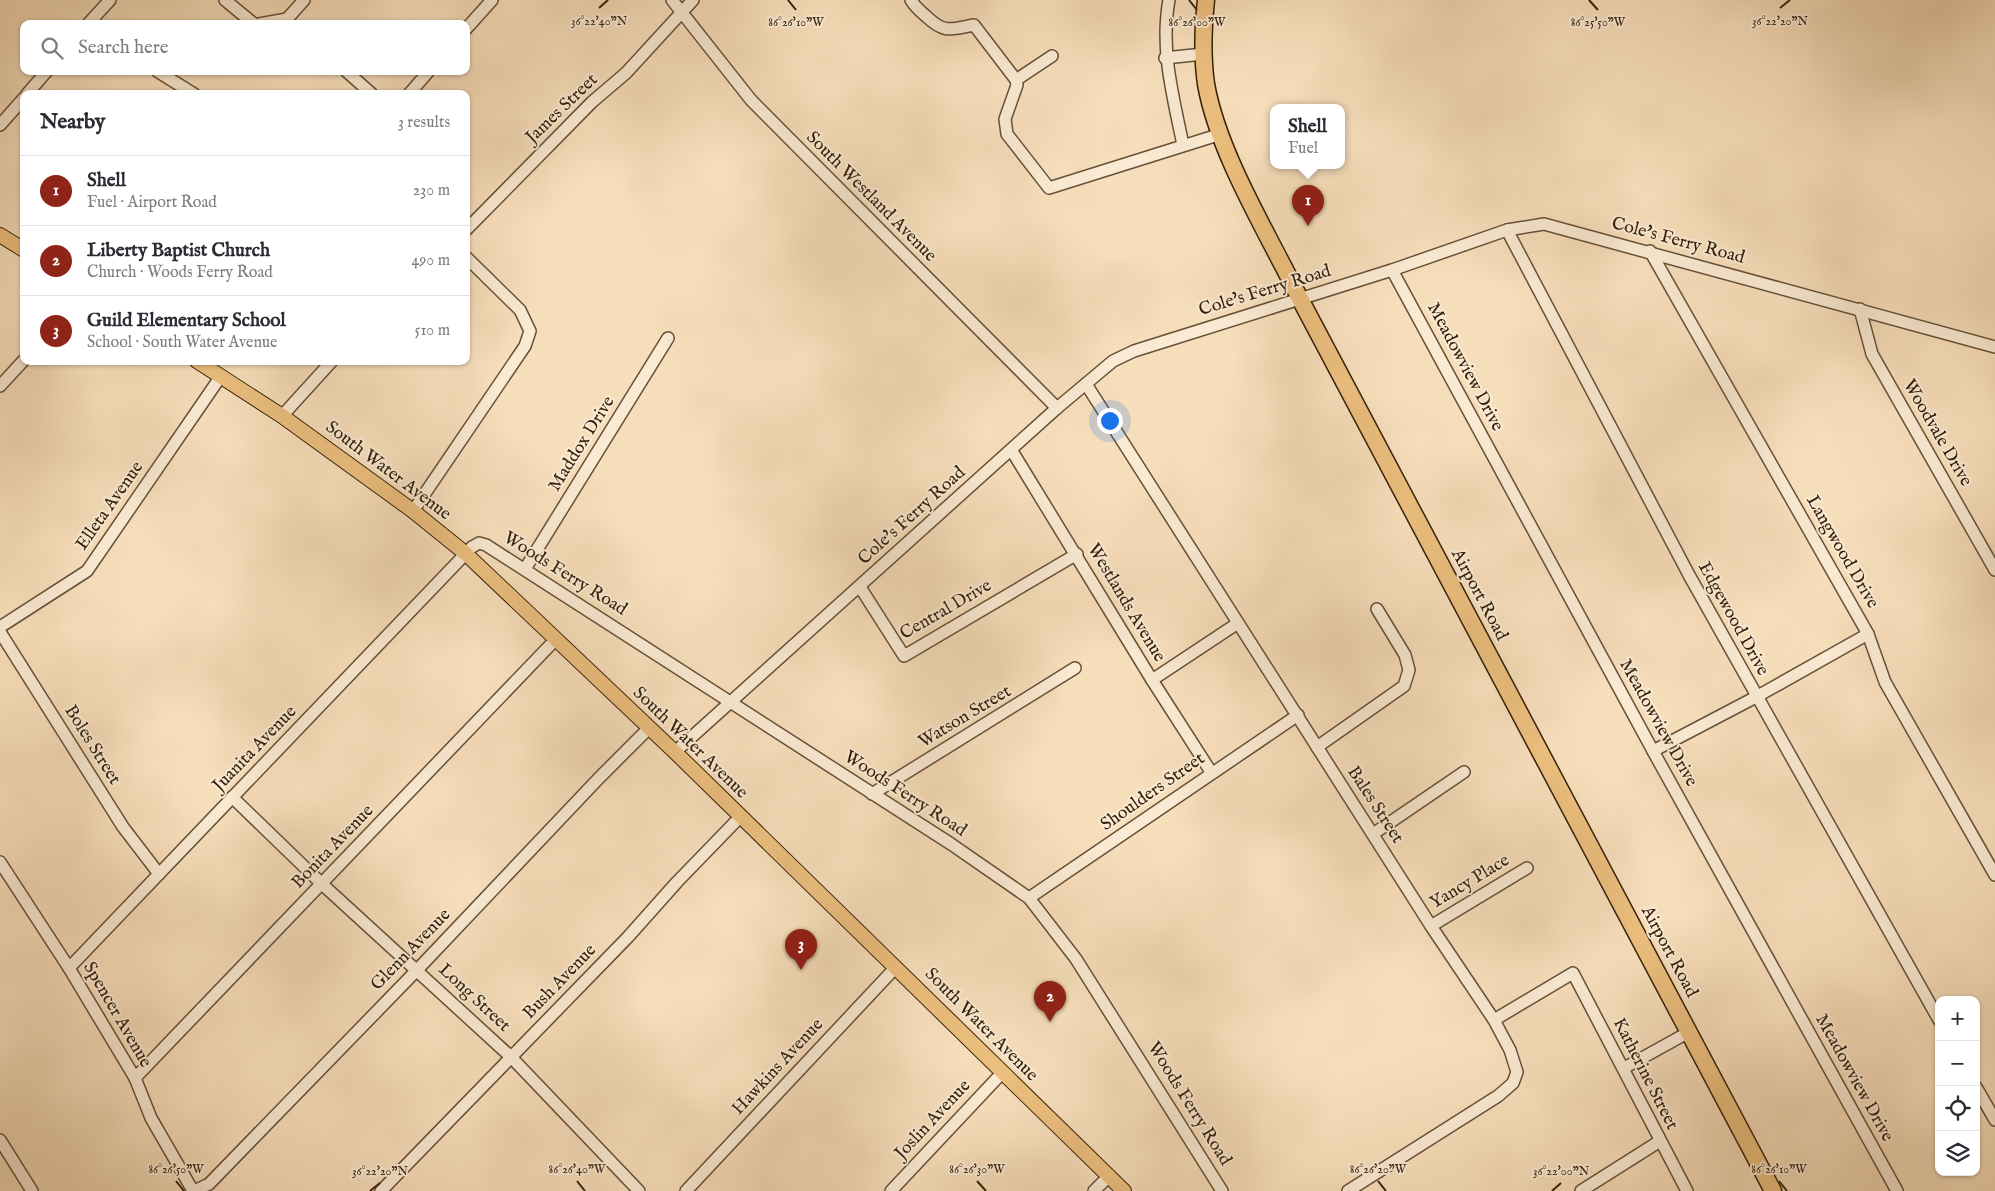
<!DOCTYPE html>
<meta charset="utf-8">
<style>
body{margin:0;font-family:"IM FELL English",serif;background:#f7f7f7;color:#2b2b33}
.controls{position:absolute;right:15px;bottom:15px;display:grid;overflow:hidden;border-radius:10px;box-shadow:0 1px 4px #0004}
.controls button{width:45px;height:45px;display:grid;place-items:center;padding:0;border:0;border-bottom:1px solid #e1e1e2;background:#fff;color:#2b2b33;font:25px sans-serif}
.you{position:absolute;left:1109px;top:420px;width:18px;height:18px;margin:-12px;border:4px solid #fff;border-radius:50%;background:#1a73e8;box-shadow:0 0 0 8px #1a73e833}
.badge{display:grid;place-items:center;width:32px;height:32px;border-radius:50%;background:#8f2418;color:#fff;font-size:16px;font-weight:700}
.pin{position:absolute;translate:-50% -41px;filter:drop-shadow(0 1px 2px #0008)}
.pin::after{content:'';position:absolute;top:26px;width:18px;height:15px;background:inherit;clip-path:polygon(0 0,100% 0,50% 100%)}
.popup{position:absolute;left:1270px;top:104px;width:75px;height:65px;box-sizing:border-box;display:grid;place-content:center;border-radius:10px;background:#fff;filter:drop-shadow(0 1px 4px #0005);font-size:16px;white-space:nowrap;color:#7c7c81}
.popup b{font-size:19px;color:#2b2b33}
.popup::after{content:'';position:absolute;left:50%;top:100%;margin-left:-10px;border:10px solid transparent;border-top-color:#fff}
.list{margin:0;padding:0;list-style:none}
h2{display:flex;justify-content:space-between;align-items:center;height:65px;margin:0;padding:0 20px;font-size:21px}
h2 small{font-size:16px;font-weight:400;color:#7c7c81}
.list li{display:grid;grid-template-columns:32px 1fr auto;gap:15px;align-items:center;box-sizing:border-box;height:70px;padding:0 20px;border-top:1px solid #e1e1e2}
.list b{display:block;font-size:19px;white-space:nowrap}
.list p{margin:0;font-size:16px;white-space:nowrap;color:#7c7c81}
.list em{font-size:16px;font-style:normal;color:#7c7c81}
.icon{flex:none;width:28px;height:28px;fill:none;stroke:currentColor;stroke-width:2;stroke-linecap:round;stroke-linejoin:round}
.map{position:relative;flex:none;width:1995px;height:1191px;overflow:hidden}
.search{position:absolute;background:#fff;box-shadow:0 1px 4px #0004;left:20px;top:20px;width:450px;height:55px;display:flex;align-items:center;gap:12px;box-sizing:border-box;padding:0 18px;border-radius:10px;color:#7c7c81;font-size:19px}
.panel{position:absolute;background:#fff;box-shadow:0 1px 4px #0004;left:20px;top:90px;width:450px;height:275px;border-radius:10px}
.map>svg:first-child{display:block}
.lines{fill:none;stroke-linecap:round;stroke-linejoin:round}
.minor-casing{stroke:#665037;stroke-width:14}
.major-casing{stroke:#35200b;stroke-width:16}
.highway-casing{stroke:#35200b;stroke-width:19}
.minor{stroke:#faead3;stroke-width:11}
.major{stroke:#ecbf7e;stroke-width:14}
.highway{stroke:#ecbf7e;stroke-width:16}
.ticks{fill:none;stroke:#35200b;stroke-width:2}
.labels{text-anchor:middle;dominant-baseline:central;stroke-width:4;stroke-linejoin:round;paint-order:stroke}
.street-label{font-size:18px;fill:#35200b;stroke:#faead3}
.ticks-label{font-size:12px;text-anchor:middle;fill:#35200b;stroke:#faead3;stroke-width:4;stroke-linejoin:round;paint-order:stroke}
</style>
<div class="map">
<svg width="1995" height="1191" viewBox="0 0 1995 1191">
<rect width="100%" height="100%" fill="#f7debb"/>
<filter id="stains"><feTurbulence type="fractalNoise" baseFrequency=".004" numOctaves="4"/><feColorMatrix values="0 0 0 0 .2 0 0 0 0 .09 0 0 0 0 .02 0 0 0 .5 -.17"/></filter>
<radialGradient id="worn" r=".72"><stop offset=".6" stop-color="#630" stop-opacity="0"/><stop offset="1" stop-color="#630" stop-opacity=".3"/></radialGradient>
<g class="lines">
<defs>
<g id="minor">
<path d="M225 0 254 24"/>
<path d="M672 0 751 100 1057 408"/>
<path d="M911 0C915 7 921 12 927 17 945 34 951 29 974 25L1016 80 1017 85 1005 119 1007 134 1049 188 1221 134"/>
<path d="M1169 0C1160 49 1173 96 1183 145"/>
<path d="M287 19 304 0"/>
<path d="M88 24 110 0"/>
<path d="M259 24 287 19"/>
<path d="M466 29 492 0"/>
<path d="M1165 58 1203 54"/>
<path d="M157 71 194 94"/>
<path d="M346 71 372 94"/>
<path d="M1016 80 1052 56"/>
<path d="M27 94 47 71"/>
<path d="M409 94 429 71"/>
<path d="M0 125 24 98"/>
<path d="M466 230 592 102 626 73 693 0"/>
<path d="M1507 230 1689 575 1939 1020"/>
<path d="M1650 251 1868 634 1885 682 1995 875"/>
<path d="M1392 270 1653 751 1897 1191"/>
<path d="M1860 309 1872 354 1995 570"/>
<path d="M1086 384 1431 926 1494 1020 1510 1050 1517 1072 1513 1083 1498 1096 1348 1191"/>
<path d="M0 386 24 360"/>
<path d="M282 416 332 361"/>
<path d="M1012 451 1152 680 1211 772"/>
<path d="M413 511 525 346 530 331 520 310 466 257"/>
<path d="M525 569 668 338"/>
<path d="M860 587 904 656 1077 554"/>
<path d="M0 627 87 571 221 376"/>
<path d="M0 632 123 827 159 874"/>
<path d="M1152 680 1238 623"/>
<path d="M1317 747 1404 686 1409 670 1405 655 1377 609"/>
<path d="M1653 751 1756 697 1868 634"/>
<path d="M675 752 1057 408 1113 361 1134 351 1392 270 1507 230 1544 224 1995 347"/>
<path d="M872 794 1075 668"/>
<path d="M232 797 322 884 511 1057 639 1191"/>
<path d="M1373 834 1464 772"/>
<path d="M0 862 69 968 135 1078 151 1118 193 1191"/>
<path d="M1029 898 1298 715"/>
<path d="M1431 926 1527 868"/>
<path d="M69 968 472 547 479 543 486 545 951 844 1029 898 1076 959 1222 1191"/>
<path d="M1494 1020 1573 973 1687 1191"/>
<path d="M1624 1068 1689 1032"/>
<path d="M135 1078 556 639"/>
<path d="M1976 1087 1995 1120"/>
<path d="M0 1140 32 1191"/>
<path d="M194 1191 209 1184 418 969 599 778 649 728"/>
<path d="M381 1191 628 937 677 882 740 817"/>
<path d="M686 1191 896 967"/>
<path d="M891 1191 1001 1074"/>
<path d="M1094 1191 1108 1177"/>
<path d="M1581 1191 1660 1141"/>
</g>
<g id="major">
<path d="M0 235 24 250"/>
<path d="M197 361 282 416 413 511 465 553 677 754 1124 1191"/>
</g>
<path id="highway" d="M1206 0C1203 28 1202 56 1206 84 1218 153 1268 234 1299 297L1773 1191"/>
</defs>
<use href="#minor" class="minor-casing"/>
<use href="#major" class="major-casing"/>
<use href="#highway" class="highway-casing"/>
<use href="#minor" class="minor"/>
<use href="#major" class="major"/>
<use href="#highway" class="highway"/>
</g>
<path class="ticks" d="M788 0 796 10M1189 0 1197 10M1589 0 1598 10M599 8 608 0M1780 8 1790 0M176 1181 184 1191M577 1181 585 1191M977 1181 986 1191M1378 1181 1386 1191M1779 1181 1787 1191M370 1191 380 1183M1552 1191 1561 1183"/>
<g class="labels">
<g class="street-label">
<text transform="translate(562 109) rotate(-44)">James Street</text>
<text transform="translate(871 197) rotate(45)">South Westland Avenue</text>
<text transform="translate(1678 241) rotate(15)">Cole's Ferry Road</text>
<text transform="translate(1265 291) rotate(-17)">Cole's Ferry Road</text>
<text transform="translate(1465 367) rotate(62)">Meadowview Drive</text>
<text transform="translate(1937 433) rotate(60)">Woodvale Drive</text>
<text transform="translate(582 444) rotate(-58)">Maddox Drive</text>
<text transform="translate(388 471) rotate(37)">South Water Avenue</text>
<text transform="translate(110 506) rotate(-55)">Elleta Avenue</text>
<text transform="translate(912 516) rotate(-42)">Cole's Ferry Road</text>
<text transform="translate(1842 552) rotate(60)">Langwood Drive</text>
<text transform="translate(565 574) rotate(32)">Woods Ferry Road</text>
<text transform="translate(1479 595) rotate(62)">Airport Road</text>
<text transform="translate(1126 603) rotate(59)">Westlands Avenue</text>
<text transform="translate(946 610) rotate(-30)">Central Drive</text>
<text transform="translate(1733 619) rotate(61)">Edgewood Drive</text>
<text transform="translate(965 717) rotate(-31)">Watson Street</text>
<text transform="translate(1658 723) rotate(61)">Meadowview Drive</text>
<text transform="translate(690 743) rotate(44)">South Water Avenue</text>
<text transform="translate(92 745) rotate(58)">Boles Street</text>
<text transform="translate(255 749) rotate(-46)">Juanita Avenue</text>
<text transform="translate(1153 792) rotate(-35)">Shoulders Street</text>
<text transform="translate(905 794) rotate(33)">Woods Ferry Road</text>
<text transform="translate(1375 805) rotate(57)">Bales Street</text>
<text transform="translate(333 847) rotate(-46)">Bonita Avenue</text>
<text transform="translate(1470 882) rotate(-31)">Yancy Place</text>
<text transform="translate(411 950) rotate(-46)">Glenn Avenue</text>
<text transform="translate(1669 952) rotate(62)">Airport Road</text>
<text transform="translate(560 982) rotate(-46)">Bush Avenue</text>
<text transform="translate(474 998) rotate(43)">Long Street</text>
<text transform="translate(117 1015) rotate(60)">Spencer Avenue</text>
<text transform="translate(981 1025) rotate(45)">South Water Avenue</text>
<text transform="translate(778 1067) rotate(-47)">Hawkins Avenue</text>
<text transform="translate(1645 1074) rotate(63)">Katherine Street</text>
<text transform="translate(1854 1078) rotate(61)">Meadowview Drive</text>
<text transform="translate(1189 1104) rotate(58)">Woods Ferry Road</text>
<text transform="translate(933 1120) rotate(-47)">Joslin Avenue</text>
</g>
</g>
<g class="ticks-label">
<text x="599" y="25">36°22'40"N</text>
<text x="1780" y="25">36°22'20"N</text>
<text x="1197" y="26">86°26'00"W</text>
<text x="1598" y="26">86°25'50"W</text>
<text x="796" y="26">86°26'10"W</text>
<text x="176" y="1173">86°26'50"W</text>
<text x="577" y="1173">86°26'40"W</text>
<text x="977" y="1173">86°26'30"W</text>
<text x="1378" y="1173">86°26'20"W</text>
<text x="1779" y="1173">86°26'10"W</text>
<text x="380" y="1175">36°22'20"N</text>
<text x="1561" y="1175">36°22'00"N</text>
</g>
<rect width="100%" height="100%" filter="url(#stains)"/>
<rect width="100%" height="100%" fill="url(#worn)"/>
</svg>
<div class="controls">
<button>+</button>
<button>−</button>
<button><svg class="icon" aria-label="locate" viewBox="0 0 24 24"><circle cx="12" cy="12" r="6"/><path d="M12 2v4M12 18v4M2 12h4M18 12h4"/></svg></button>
<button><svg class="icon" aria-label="layers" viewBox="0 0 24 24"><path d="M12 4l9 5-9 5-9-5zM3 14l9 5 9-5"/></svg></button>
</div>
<div class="you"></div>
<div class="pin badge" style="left:1308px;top:226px">1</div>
<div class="popup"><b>Shell</b>Fuel</div>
<div class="pin badge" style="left:1050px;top:1022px">2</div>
<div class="pin badge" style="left:801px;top:970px">3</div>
<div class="search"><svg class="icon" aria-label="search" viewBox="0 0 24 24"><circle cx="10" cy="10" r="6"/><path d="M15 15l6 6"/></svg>Search here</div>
<section class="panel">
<h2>Nearby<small>3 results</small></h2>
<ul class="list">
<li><span class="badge">1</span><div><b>Shell</b><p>Fuel · Airport Road</p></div><em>230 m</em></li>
<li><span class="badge">2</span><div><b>Liberty Baptist Church</b><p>Church · Woods Ferry Road</p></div><em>490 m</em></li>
<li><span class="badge">3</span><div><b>Guild Elementary School</b><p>School · South Water Avenue</p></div><em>510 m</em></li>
</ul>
</section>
</div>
